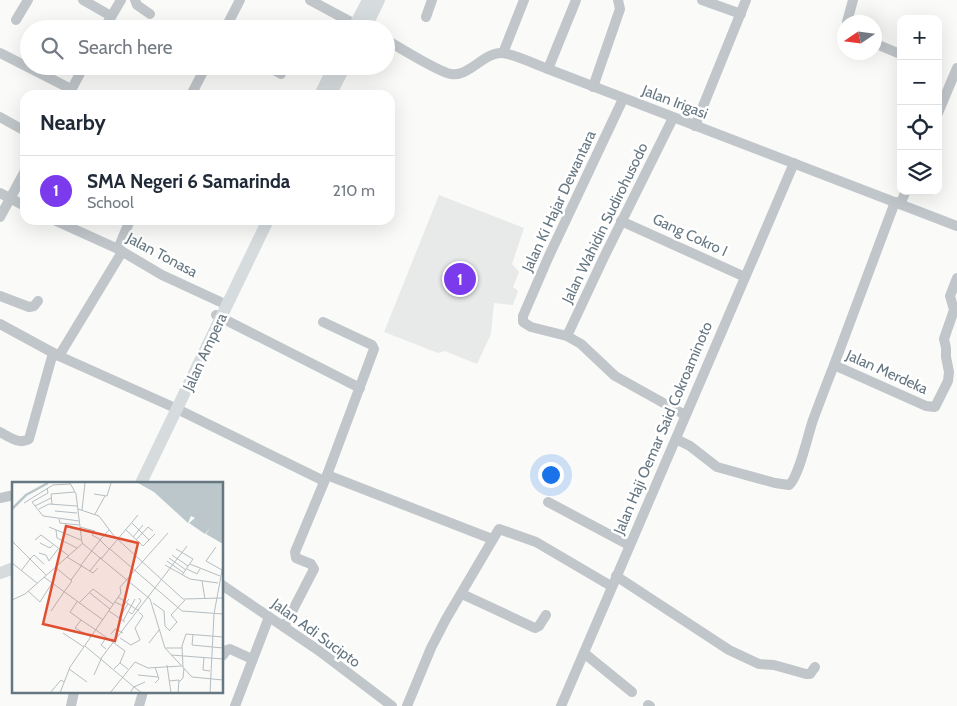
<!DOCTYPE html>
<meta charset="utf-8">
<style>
body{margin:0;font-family:Cabin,sans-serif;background:#f6f6f7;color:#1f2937}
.controls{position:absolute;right:15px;top:15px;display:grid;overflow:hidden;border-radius:10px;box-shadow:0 5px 20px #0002}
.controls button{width:45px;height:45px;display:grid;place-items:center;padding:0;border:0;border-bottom:1px solid #e0e1e3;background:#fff;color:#1f2937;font:25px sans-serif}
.compass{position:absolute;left:837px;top:15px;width:45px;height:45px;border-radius:50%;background:#fff;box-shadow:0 5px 20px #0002;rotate:257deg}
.you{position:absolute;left:550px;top:474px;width:18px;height:18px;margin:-12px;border:4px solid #fff;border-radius:50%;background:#1a73e8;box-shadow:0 0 0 8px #1a73e833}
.badge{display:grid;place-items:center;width:32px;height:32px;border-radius:50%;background:#7c3aed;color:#fff;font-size:16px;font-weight:700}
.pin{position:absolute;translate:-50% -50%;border:2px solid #fff;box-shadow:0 1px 5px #0006}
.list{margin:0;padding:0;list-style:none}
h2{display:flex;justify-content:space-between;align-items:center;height:65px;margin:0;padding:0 20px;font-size:21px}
h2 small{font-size:16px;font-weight:400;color:#747a83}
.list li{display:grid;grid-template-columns:32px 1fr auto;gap:15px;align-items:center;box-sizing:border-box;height:70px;padding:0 20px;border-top:1px solid #e0e1e3}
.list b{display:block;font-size:19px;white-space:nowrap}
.list p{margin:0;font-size:16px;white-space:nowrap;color:#747a83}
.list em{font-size:16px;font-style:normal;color:#747a83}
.icon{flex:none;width:28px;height:28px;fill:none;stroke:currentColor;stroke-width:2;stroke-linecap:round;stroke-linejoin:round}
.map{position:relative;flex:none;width:957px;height:706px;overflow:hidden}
.search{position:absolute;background:#fff;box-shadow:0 5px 20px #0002;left:20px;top:20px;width:375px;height:55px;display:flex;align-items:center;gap:12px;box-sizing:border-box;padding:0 18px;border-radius:28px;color:#747a83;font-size:19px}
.panel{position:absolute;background:#fff;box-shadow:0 5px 20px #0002;left:20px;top:90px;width:375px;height:135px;border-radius:15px}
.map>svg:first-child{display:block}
.built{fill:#e8e9e9}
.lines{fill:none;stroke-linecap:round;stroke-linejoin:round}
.minor{stroke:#c1c6ca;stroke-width:10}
.major{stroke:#d6dcde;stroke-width:12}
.labels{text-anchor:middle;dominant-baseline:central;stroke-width:5;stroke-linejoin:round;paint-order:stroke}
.street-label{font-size:15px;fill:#667782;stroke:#fff}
.inset-river{fill:none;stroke:#bbc7cb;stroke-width:2.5}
.inset-road{fill:none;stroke:#b6bec2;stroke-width:1}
.view{fill:#df5033;fill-opacity:0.15;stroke:#df5033;stroke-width:2.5}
.inset-edge{fill:none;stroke:#667782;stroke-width:2.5}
</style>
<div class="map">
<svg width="957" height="706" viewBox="0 0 957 706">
<rect width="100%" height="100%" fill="#fafaf8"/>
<path class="built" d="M439 195 524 228 512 264 519 272 513 287 518 291 513 305 494 303 491 334 477 364 445 351 438 353 384 332Z"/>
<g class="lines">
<g class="minor">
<path d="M83 0 111 16"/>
<path d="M135 0 137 5 150 14"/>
<path d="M310 0 362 28"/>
<path d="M702 0 741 14"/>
<path d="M426 17 432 0"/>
<path d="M16 20 28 0"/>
<path d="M847 22 853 0"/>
<path d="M104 29 121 0"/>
<path d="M225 29 240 0"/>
<path d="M386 40C401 48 438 72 451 74 469 77 483 53 501 53 512 53 537 65 548 69L957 226"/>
<path d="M874 43 900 54"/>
<path d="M0 53 71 89"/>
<path d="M503 53 524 0"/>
<path d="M267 66 281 74"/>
<path d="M548 69 576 0"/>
<path d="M593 87 620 9 618 0"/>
<path d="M69 94 84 66"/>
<path d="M191 95 206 66"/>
<path d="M623 99 548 258 523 316V322L531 327 567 336 581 344 615 376 685 415"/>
<path d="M938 113 957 68"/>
<path d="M0 117 25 131"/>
<path d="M695 126 746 0"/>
<path d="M0 193 25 206"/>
<path d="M895 202 834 365 926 406 935 407 948 381 949 372 946 357V348L944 339 954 310 950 296 957 278"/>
<path d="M900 204 906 191"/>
<path d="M0 217 25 171"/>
<path d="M54 220 118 249 162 275 227 305"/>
<path d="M621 221 745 277"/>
<path d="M118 249 130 220"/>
<path d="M0 296 29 307 34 306 38 301"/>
<path d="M216 315 360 388"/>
<path d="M0 324 59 356 122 252"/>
<path d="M567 336 605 255 673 118"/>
<path d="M59 356 173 407 324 481"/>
<path d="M0 432C9 437 20 445 29 439L53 353"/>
<path d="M676 439 690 446 717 467 775 483 789 485C799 477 808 434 813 420 820 401 827 383 834 365"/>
<path d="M327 475 492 539"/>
<path d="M0 498 14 495"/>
<path d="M548 502 629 545"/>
<path d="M616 576 729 650 759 664 774 665 806 674H810L815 667"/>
<path d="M222 585 318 650 392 706"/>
<path d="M462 594 535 628 539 626 546 615"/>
<path d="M284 627 314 569 311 564 296 558 295 552 327 475 374 349 372 345 323 322"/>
<path d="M584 653 632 692"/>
<path d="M222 656 227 650 230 649 252 659"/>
<path d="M648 705 650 706"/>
<path d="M71 706 74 692"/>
<path d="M139 706 143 692"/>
<path d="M235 706 269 617"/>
<path d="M407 706 431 648 446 619 499 529 536 542 611 586"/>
<path d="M561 706C638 524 717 344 794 163"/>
</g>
<g class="major">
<path d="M353 29 368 0"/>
<path d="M365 29 379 0"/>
<path d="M320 95 334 66"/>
<path d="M330 95 345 66"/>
<path d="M141 483 268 220"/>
<path d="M0 573 14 568"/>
</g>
</g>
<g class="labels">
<g class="street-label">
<text transform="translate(675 102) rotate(21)">Jalan Irigasi</text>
<text transform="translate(559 201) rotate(-65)">Jalan Ki Hajar Dewantara</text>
<text transform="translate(605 223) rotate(-64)">Jalan Wahidin Sudirohusodo</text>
<text transform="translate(690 235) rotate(25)">Gang Cokro I</text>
<text transform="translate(162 255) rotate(28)">Jalan Tonasa</text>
<text transform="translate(205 352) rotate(-65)">Jalan Ampera</text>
<text transform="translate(887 372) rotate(24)">Jalan Merdeka</text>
<text transform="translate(663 428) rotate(-67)">Jalan Haji Oemar Said Cokroaminoto</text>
<text transform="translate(316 633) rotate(36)">Jalan Adi Sucipto</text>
</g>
</g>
<g transform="translate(12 482)">
<rect width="211" height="211" fill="#fafaf8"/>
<path d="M126 1H211V62L194 52 198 46 193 52 177 41 183 36 179 34 176 41 142 10Z" fill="#bbc7cb"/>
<path class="inset-river" d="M0 27 14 13 36 1"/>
<path class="inset-road" d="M58 1 64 12 70 61 138 117 153 166 180 195 211 198M35 6 36 11 20 20 31 34 67 39M82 12 95 14 99 1M12 21 41 3 58 2M40 22 39 12 63 10M23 24 39 16M27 27 37 22 65 24M66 27 87 34 102 54 171 117 211 116M70 28 73 1M43 29 65 31M83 32 93 14M47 37 48 41 67 43M120 41 137 58M37 45 69 58M68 45 83 49 80 53 89 58M44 48 45 56 65 66M97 48 88 58 97 67M114 48 131 64 143 52M121 55 131 43M23 58 29 53 57 74M124 58 136 45 141 49M0 59 34 93M28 61 38 66 41 63M204 65 194 79 210 88M98 67 170 129 211 132M164 67 181 77 170 93M27 71 34 73 37 79 46 67M160 73 176 84M55 75 81 91 86 86M157 76 174 88M18 77 22 73 32 82M89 77 126 33M155 79 172 91M0 81 25 101M178 82 208 94M69 83 88 58M153 83 178 97 206 101M43 85 60 99 52 110M175 87 185 92 188 87M9 89 18 77M78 89 89 75M32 95 91 138M59 98 70 83M190 99 193 117M16 109 28 120 40 101M78 111 98 127M106 115 127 129M0 118 13 112 71 61M65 120 58 130 69 138M103 120 111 124 117 117M67 121 81 107 101 122M141 121 152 129 153 144 158 149M39 129 52 110M97 129 113 140M117 130 120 132 129 119 127 116M107 136 116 122M111 139 123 117M84 148 113 169 108 181M157 149 165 140 159 133 173 118M51 151 72 165M99 152 103 147 111 151M181 153 180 163 211 166M79 155 63 146 69 138 84 148M108 156 119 163 128 158 123 146 131 134 127 130M137 161 147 148M73 164 122 205 133 200M154 166H170M94 167 89 163 94 156M159 173 211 177M192 175 191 188 198 189M155 183 159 211M143 185 147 197 143 201M171 185 170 164 174 152 211 155M57 187 75 200M102 187 108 181 116 187M82 193 90 175 175 64M126 193 146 195M157 199 167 198 166 211M167 200 171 196 172 186M38 211 49 198 52 200M48 211 58 185 109 111 108 105 156 51M98 211 123 180 136 186 169 184M118 211 122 205 130 211M198 211 202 132 211 83"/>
<path class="view" d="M54 44 126 61 103 159 31 142Z"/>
<rect width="211" height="211" class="inset-edge"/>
</g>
</svg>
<div class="controls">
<button>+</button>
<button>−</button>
<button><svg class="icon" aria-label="locate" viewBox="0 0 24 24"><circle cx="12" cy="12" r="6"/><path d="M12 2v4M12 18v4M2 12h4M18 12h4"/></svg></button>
<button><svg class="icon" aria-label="layers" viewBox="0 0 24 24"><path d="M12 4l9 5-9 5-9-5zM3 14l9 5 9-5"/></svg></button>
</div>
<svg class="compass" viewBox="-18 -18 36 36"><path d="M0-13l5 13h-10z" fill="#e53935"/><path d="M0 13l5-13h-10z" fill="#747a83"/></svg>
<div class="you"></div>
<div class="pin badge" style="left:460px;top:279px">1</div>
<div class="search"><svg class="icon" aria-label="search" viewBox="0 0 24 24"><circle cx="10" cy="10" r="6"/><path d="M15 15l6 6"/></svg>Search here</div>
<section class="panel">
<h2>Nearby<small></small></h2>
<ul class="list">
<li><span class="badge">1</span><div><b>SMA Negeri 6 Samarinda</b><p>School</p></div><em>210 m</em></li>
</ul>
</section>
</div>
